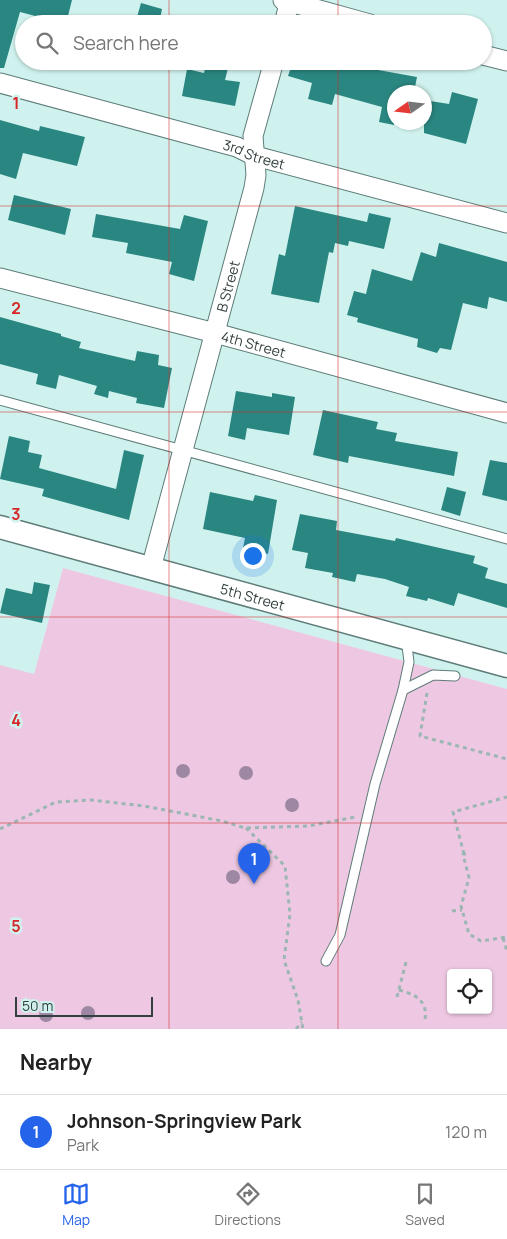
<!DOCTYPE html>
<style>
body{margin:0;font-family:Manrope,sans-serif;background:#f6f6f6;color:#222}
.controls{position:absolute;right:15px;bottom:15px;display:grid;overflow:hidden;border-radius:5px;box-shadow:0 1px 4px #0004}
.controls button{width:45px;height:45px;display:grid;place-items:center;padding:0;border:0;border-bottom:1px solid #e0e0e0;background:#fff;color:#222;font:25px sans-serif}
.compass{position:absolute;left:387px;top:85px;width:45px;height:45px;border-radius:50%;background:#fff;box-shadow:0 1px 4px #0004;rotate:256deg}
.scale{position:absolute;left:15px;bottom:12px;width:138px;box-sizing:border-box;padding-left:5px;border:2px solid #33403f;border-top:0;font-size:14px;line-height:18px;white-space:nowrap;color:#33403f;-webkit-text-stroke:4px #d0f2ee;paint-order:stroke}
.you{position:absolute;left:252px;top:555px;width:18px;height:18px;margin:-12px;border:4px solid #fff;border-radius:50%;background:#1a73e8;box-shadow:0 0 0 8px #1a73e833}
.badge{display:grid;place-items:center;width:32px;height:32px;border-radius:50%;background:#2563eb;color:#fff;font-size:16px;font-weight:700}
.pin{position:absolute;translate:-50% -41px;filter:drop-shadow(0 1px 2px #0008)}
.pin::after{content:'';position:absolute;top:26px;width:18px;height:15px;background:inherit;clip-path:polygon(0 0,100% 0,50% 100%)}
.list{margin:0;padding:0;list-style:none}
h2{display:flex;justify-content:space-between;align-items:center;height:65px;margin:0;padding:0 20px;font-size:21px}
h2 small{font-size:16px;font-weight:400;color:#767676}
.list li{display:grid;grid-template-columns:32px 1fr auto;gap:15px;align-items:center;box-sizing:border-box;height:75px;padding:0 20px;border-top:1px solid #e0e0e0}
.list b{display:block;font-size:19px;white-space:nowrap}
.list p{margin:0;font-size:16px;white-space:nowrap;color:#767676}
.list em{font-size:16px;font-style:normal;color:#767676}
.icon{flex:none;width:28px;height:28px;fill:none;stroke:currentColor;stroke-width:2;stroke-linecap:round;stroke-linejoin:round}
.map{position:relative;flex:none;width:507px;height:1029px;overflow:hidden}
.search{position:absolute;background:#fff;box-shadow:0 1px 4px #0004;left:15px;right:15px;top:15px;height:55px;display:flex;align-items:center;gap:12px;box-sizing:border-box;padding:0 18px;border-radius:28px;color:#767676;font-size:19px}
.sheet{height:140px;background:#fff}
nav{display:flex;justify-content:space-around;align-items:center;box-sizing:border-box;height:70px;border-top:1px solid #e0e0e0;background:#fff;font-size:14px;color:#767676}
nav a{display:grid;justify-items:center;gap:2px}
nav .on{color:#2563eb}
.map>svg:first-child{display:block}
.green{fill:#eec8e2;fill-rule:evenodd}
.building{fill:#2a8681}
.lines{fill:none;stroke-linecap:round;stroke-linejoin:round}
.service-casing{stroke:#5e7c79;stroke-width:11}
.minor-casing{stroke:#5e7c79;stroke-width:21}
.tertiary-casing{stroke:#5e7c79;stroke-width:25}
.path{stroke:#9bb6b3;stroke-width:3;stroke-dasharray:4 4;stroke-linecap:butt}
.service{stroke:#fff;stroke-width:9}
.minor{stroke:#fff;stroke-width:19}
.tertiary{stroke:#fff;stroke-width:22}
.tree{fill:#9d87a2}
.grid{fill:none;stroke:#d62828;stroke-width:1;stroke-opacity:0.55}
.labels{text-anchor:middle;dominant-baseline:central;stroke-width:5;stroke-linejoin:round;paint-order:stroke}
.street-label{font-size:14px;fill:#33403f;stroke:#d0f2ee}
.grid-label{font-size:16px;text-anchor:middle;font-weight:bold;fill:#d62828;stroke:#d0f2ee;stroke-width:5;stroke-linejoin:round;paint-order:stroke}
</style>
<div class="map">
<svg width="507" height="1029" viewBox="0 0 507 1029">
<rect width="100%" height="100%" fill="#d0f2ee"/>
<path class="green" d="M63 568 507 689V1029H0V665L34 674ZM451 973H488V1010H451Z"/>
<g class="building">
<path d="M0 0H72L66 24 20 12 4 68H0Z"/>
<path d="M141 3 162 9 159 24H135Z"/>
<path d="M293 61H328L343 66 345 61H347L367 68 417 77 414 92H394V125L379 122 382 107 335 94 332 105 308 99 312 83 288 76Z"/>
<path d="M206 64 228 68 225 80 240 82 235 106 182 96 187 69 204 73Z"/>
<path d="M452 92 478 99 466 144 424 133V100L449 104Z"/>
<path d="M0 120 39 131 40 126 85 137 77 166 23 153 16 179 0 174Z"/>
<path d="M14 195 71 209 65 235 8 220Z"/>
<path d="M295 206 367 222 369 213 391 218 384 249 349 241 348 246 335 243 333 253 329 252 319 303 271 294 279 254 285 256Z"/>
<path d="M96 214 180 229 184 215 208 221 194 281 169 274 172 262 126 253 128 243 92 237Z"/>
<path d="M439 243 507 262V302L489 297 487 309 463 303 451 350 440 348 437 353 417 347 418 339 357 322 358 318 347 315 354 291 366 294 372 269 412 281 421 252 436 257Z"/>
<path d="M0 317 61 334V336L81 342 79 348 135 361 137 351 159 355 158 365 172 368 164 408 136 403 137 398 109 391 108 398 94 394 97 386 59 375 56 389 36 384 38 374 0 364Z"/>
<path d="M236 391 272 397V393L295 397 289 435 247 428 245 440 228 436Z"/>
<path d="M323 410 378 422 376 429 397 433 395 441 458 452 454 476 349 456 348 463 313 455Z"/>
<path d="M9 436 30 441 28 452 42 455 39 468 116 489 124 450 144 455 129 520 42 496 44 489 0 479Z"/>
<path d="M490 460 507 463V501L482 495Z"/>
<path d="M447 487 466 492 460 516 441 510Z"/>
<path d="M210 492 253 501 255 495 277 500 268 554 243 548 245 538 203 529Z"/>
<path d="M300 514 337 521 336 530 395 541 396 538 475 556 473 563 488 568 485 578 507 584V608L458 593 454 606 428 598 427 601 406 596 409 587 385 579 357 574 355 582 332 577 333 573 305 568 308 553 292 550Z"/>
<path d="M34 582 50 585 42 623 0 613 6 588 32 594Z"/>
</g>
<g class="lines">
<defs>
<g id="service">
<path d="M0 400 507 539"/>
<path d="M403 690 409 662 406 638"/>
<path d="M326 961 340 935 375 784 403 690 433 675 455 676"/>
</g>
<g id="minor">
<path d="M283 0 370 24"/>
<path d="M284 24 290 0"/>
<path d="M483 55 507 61"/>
<path id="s1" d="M0 83 237 147 255 156 507 223"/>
<path id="s2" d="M0 278 215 333 507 413"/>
<path id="s3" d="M151 568 254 188 256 175 253 136 274 61"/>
</g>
<g id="tertiary">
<path id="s4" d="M0 527 507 666"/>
</g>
</defs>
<use href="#service" class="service-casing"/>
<use href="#minor" class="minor-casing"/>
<use href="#tertiary" class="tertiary-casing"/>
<g class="path">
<path d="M427 693 420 736 507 759"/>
<path d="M246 828 285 866 290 914 284 960 298 1000 303 1029"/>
<path d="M0 829 56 802 91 800 144 806 222 821 245 828 309 826 355 817"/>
<path d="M464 854 453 812 507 797"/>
<path d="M466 854H463L469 878 461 906 469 934 481 941 507 937"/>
<path d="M452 911 462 910"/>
<path d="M503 938 507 951"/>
<path d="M399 990C414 994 428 1000 425 1019"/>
<path d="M397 997 406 962"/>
<path d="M296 1029 302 1022"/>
</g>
<use href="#service" class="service"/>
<use href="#minor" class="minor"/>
<use href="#tertiary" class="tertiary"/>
</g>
<g class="tree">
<circle cx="183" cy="771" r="7"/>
<circle cx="246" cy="773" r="7"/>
<circle cx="292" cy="805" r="7"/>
<circle cx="233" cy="877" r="7"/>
<circle cx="88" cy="1013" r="7"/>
<circle cx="46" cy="1015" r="7"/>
</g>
<path class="grid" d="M169 0V24M338 0V24M169 61V1029M338 61V1029M0 206H507M0 412H507M0 617H507M0 823H507"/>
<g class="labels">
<g class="street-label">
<text stroke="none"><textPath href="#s1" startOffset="264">3rd Street</textPath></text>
<text stroke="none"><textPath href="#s3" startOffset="292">B Street</textPath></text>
<text stroke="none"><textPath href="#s2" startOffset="262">4th Street</textPath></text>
<text stroke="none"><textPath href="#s4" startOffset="262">5th Street</textPath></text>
</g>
</g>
<g class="grid-label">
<text x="16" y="109">1</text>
<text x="16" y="314">2</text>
<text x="16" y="520">3</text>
<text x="16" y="726">4</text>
<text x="16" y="932">5</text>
</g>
</svg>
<div class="controls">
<button><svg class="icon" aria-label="locate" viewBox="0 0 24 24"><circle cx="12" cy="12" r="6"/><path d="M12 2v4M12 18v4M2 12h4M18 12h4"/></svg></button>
</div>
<svg class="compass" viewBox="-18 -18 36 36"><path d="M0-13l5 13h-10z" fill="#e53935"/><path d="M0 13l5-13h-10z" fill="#767676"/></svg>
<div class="scale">50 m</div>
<div class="you"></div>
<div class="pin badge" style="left:254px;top:884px">1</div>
<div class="search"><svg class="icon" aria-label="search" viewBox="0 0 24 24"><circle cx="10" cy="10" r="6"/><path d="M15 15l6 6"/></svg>Search here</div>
</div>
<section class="sheet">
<h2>Nearby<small></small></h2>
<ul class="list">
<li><span class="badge">1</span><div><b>Johnson-Springview Park</b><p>Park</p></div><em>120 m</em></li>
</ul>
</section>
<nav>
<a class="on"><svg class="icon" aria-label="map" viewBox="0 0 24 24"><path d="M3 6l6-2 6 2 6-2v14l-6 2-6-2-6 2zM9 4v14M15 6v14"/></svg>Map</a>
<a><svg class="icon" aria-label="directions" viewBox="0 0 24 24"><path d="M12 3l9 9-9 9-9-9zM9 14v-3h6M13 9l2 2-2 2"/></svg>Directions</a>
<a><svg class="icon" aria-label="saved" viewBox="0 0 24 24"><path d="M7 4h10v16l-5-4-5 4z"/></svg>Saved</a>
</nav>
